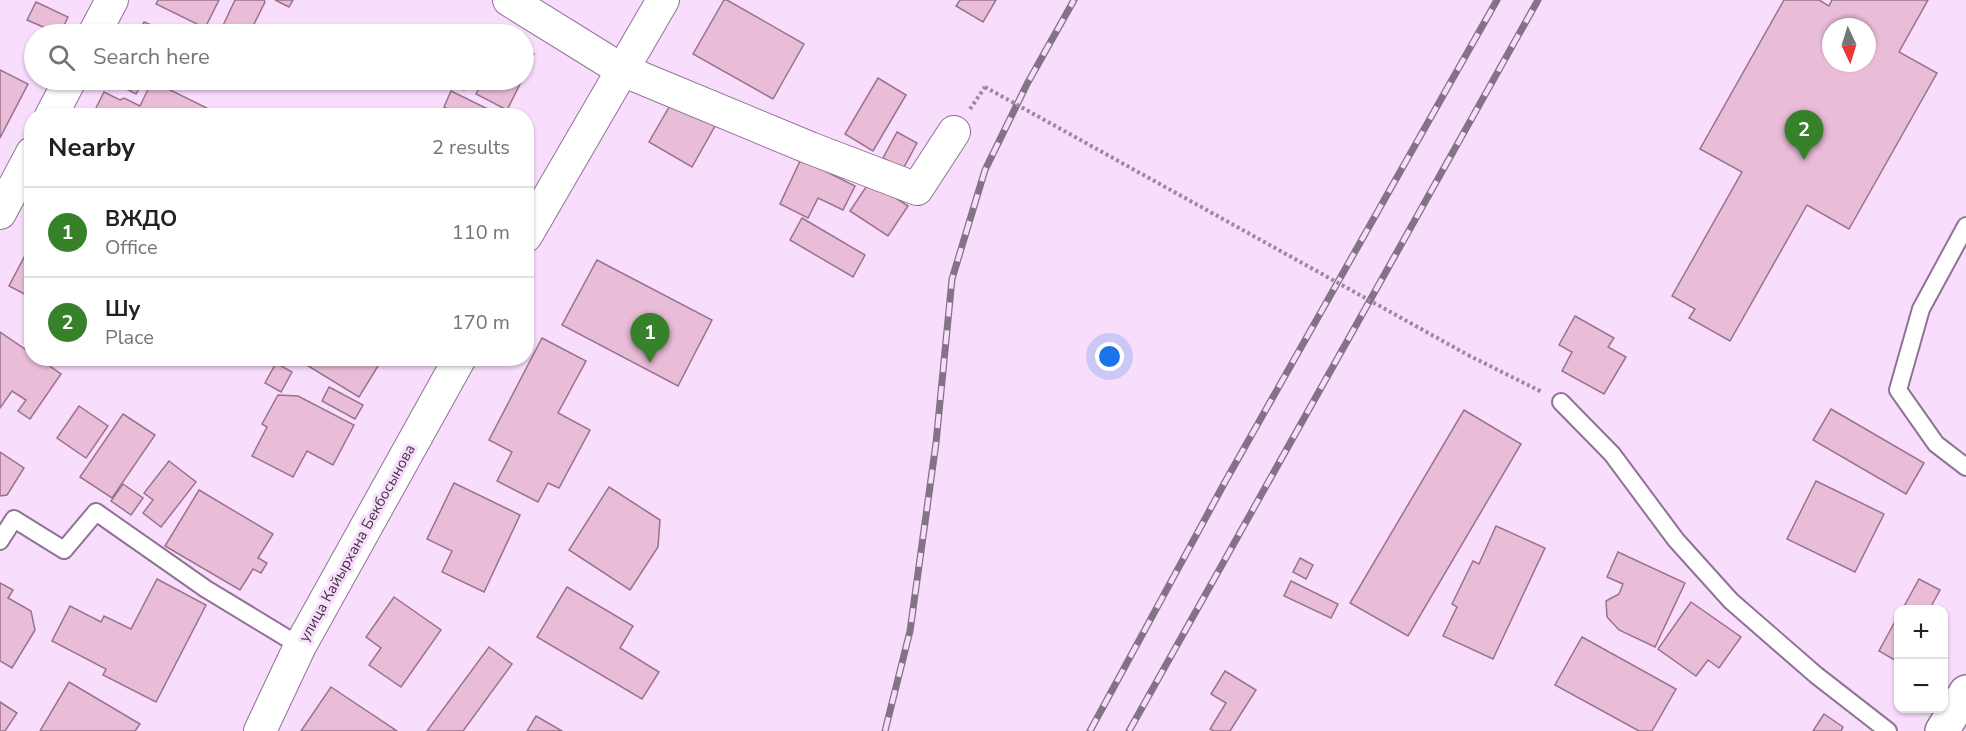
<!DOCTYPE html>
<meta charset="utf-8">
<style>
body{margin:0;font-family:"Nunito Sans",sans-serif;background:#f6f6f6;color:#202124}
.controls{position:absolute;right:18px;bottom:18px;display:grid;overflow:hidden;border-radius:12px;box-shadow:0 2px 4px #0004}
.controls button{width:54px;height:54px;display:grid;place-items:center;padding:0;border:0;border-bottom:2px solid #e0e0e0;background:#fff;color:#202124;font:30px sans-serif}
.compass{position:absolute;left:1822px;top:18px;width:54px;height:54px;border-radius:50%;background:#fff;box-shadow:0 2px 4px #0004;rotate:176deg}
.you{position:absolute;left:1110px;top:357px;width:21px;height:21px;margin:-15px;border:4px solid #fff;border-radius:50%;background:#1a73e8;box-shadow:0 0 0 9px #1a73e833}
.badge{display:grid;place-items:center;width:39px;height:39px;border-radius:50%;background:#36812a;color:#fff;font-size:20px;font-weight:700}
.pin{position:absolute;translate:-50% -50px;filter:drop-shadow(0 2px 3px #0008)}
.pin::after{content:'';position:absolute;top:32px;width:21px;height:18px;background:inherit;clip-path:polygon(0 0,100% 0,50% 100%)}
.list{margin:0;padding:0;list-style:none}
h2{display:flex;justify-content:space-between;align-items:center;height:78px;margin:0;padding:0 24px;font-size:26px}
h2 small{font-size:20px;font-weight:400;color:#757577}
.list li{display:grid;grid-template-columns:39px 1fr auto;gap:18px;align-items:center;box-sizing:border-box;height:90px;padding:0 24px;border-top:2px solid #e0e0e0}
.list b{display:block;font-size:22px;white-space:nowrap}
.list p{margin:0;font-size:20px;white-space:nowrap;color:#757577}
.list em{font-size:20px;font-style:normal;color:#757577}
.icon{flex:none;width:33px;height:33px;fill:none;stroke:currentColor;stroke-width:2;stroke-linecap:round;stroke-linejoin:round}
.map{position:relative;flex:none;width:1966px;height:731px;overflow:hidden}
.search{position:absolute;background:#fff;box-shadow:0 2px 4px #0004;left:24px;top:24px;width:510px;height:66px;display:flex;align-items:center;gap:15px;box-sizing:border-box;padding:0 21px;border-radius:33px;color:#757577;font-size:22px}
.panel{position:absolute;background:#fff;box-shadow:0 2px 4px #0004;left:24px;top:108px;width:510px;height:258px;border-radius:24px}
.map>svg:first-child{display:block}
.building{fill:#e9bcd8;stroke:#9b728c;stroke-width:1.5;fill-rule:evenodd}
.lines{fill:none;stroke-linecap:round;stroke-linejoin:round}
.lane-casing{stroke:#907296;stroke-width:20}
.street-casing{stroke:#907296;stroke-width:34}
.secondary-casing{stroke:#907296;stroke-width:36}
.path{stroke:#9c889f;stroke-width:4;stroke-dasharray:3 3;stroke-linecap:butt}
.lane{stroke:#fff;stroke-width:16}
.street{stroke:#fff;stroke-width:32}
.secondary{stroke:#fff;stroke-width:33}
.rail-casing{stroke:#847287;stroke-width:7}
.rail{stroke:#f8ddfc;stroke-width:4.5;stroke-dasharray:14;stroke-linecap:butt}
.path-bridge{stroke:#9c889f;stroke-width:4;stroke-dasharray:3 3;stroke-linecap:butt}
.labels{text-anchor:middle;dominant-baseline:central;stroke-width:6;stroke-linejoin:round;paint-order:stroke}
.street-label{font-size:15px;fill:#423544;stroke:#f8ddfc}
</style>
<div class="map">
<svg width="1966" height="731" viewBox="0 0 1966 731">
<rect width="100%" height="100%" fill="#f8ddfc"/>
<g class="building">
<path d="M158 0H219L205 28 156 4Z"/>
<path d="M235 0H264L265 2 249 34H219Z"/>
<path d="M275 0H293L289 7Z"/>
<path d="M724 0H727L804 44 773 99 693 54Z"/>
<path d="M960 0H996L983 22 956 6Z"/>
<path d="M1784 0H1819L1829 6 1832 0H1928L1899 52 1937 73 1849 229 1807 205 1730 341 1689 318 1695 309 1672 296 1742 172 1700 149ZM1831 27H1867V63H1831Z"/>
<path d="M36 2 68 17 60 34 27 20Z"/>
<path d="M144 22 172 34H138Z"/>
<path d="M524 49 534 54 524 76Z"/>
<path d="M0 70 28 84 0 138Z"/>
<path d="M878 78 906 95 873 151 845 134Z"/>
<path d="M109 80H144L136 94Z"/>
<path d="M440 80H468L464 90Z"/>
<path d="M483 80H522L507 110 476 94Z"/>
<path d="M152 81 219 114 218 116H92L104 92 120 100 124 98 140 106Z"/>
<path d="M451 91 500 115V116H462L444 107Z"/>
<path d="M672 102 715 126 692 167 649 142Z"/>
<path d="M897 132 917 143 903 169 883 158Z"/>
<path d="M801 159 855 186 843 210 818 198 808 218 780 204Z"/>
<path d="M870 181 908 206 888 236 850 211Z"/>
<path d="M802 218 865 255 853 277 790 240Z"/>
<path d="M32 242V298L9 286Z"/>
<path d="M597 260 712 320 678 386 562 325Z"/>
<path d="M1575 316 1614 338 1608 347 1626 357 1604 394 1562 371 1572 352 1559 345Z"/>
<path d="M0 332 32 354V358H38L61 374 30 419 18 411 26 400 12 391 0 408Z"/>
<path d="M542 338 586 361 558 413 590 430 559 488 548 483 538 502 497 481 512 452 489 440Z"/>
<path d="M302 358H364L378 366 359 397 300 361Z"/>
<path d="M276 363 292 372 281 392 265 383Z"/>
<path d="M329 387 363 405 355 419 322 401Z"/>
<path d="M278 395 298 396 354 425 333 465 307 451 293 477 252 456 267 427 262 424Z"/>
<path d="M79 406 108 426 86 458 57 438Z"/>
<path d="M1831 409 1924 463 1906 494 1813 440Z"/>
<path d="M1464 410 1521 444 1408 636 1350 603Z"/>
<path d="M123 414 155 435 112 498 80 477Z"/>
<path d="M0 452 24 468 7 495 0 496Z"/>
<path d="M169 461 196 482 161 527 143 513 153 500 144 493Z"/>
<path d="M1816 481 1884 514 1855 572 1787 539Z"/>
<path d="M454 483 520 515 484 592 442 572 452 551 427 539Z"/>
<path d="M123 484 143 498 131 515 111 501Z"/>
<path d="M609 487 660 520 658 547 630 590 569 550Z"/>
<path d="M199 490 273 534 258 558 267 563 261 573 253 569 240 590 165 546Z"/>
<path d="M1496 526 1545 548 1493 659 1443 636 1457 607 1452 604 1473 561 1479 564Z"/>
<path d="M1618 552 1685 583 1655 647 1619 630 1607 617 1606 601 1619 594 1623 584 1607 577Z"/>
<path d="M1300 558 1313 565 1306 579 1293 572Z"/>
<path d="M157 579 206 605 156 702 103 675 106 669 52 641 70 606 101 622 104 616 131 629Z"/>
<path d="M1919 579 1940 590 1929 610H1902Z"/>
<path d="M1291 581 1338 604 1331 618 1284 596Z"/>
<path d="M0 583 13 590 8 598 31 611 35 630 12 668 0 661Z"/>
<path d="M567 587 633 626 620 648 659 672 642 699 537 637Z"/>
<path d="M394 597 441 630 401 687 369 665 381 648 366 637Z"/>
<path d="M1691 602 1741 637 1719 668 1708 660 1696 676 1658 649Z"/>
<path d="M1898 616V662L1879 651Z"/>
<path d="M1582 637 1676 689 1652 731H1639L1555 685Z"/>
<path d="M489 647 512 664 463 731H427Z"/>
<path d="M1225 671 1256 690 1230 731H1214L1210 729 1226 703 1211 694Z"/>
<path d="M69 682 140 724 135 731H40Z"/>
<path d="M331 687 397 731H301Z"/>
<path d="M0 702 17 713 5 731H0Z"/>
<path d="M1824 714 1843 727 1841 731H1813Z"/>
<path d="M536 716 562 731H527Z"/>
</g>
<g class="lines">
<defs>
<g id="lane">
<path d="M1966 226 1921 309 1898 390 1936 444 1966 467"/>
<path d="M1561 402 1612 454 1676 540 1731 601 1816 675 1888 731"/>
<path d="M0 541 14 519 64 550 96 512 206 589 300 646"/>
</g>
<g id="street">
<path d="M509 0 622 70 810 148 917 189 954 132"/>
<path d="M94 34 112 0"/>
<path d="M51 116 70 80"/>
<path d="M0 213 32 153"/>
<path d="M526 236 663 0"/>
<path d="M260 731 300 646 460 358"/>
</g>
<path id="secondary" d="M1942 731 1966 692"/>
</defs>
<use href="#lane" class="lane-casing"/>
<use href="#street" class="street-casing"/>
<use href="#secondary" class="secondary-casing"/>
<g class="path">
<path d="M970 109 985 87"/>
<path d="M1468 355 1542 392"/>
</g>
<use href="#lane" class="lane"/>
<use href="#street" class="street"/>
<use href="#secondary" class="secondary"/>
<defs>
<g id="rail">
<path d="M885 731 910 631 936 443 952 279 985 170 1027 84 1074 0"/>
<path d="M1090 731 1225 482 1497 0"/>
<path d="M1129 731 1538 0"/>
</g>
</defs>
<use href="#rail" class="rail-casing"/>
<use href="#rail" class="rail"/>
<path class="path-bridge" d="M985 87 1468 355"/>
</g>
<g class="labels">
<g class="street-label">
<text transform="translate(357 543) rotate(-61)">улица Кайырхана Бекбосынова</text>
</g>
</g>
</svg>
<div class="controls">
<button>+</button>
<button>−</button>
</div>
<svg class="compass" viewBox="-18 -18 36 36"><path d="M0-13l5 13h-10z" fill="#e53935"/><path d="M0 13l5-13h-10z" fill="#757577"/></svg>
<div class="you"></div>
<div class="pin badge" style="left:650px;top:363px">1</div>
<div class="pin badge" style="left:1804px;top:160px">2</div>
<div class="search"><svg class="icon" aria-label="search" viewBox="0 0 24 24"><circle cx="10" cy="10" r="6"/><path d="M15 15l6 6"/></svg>Search here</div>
<section class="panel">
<h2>Nearby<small>2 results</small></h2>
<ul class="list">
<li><span class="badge">1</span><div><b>ВЖДО</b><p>Office</p></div><em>110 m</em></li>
<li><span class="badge">2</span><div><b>Шу</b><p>Place</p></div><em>170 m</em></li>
</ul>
</section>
</div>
